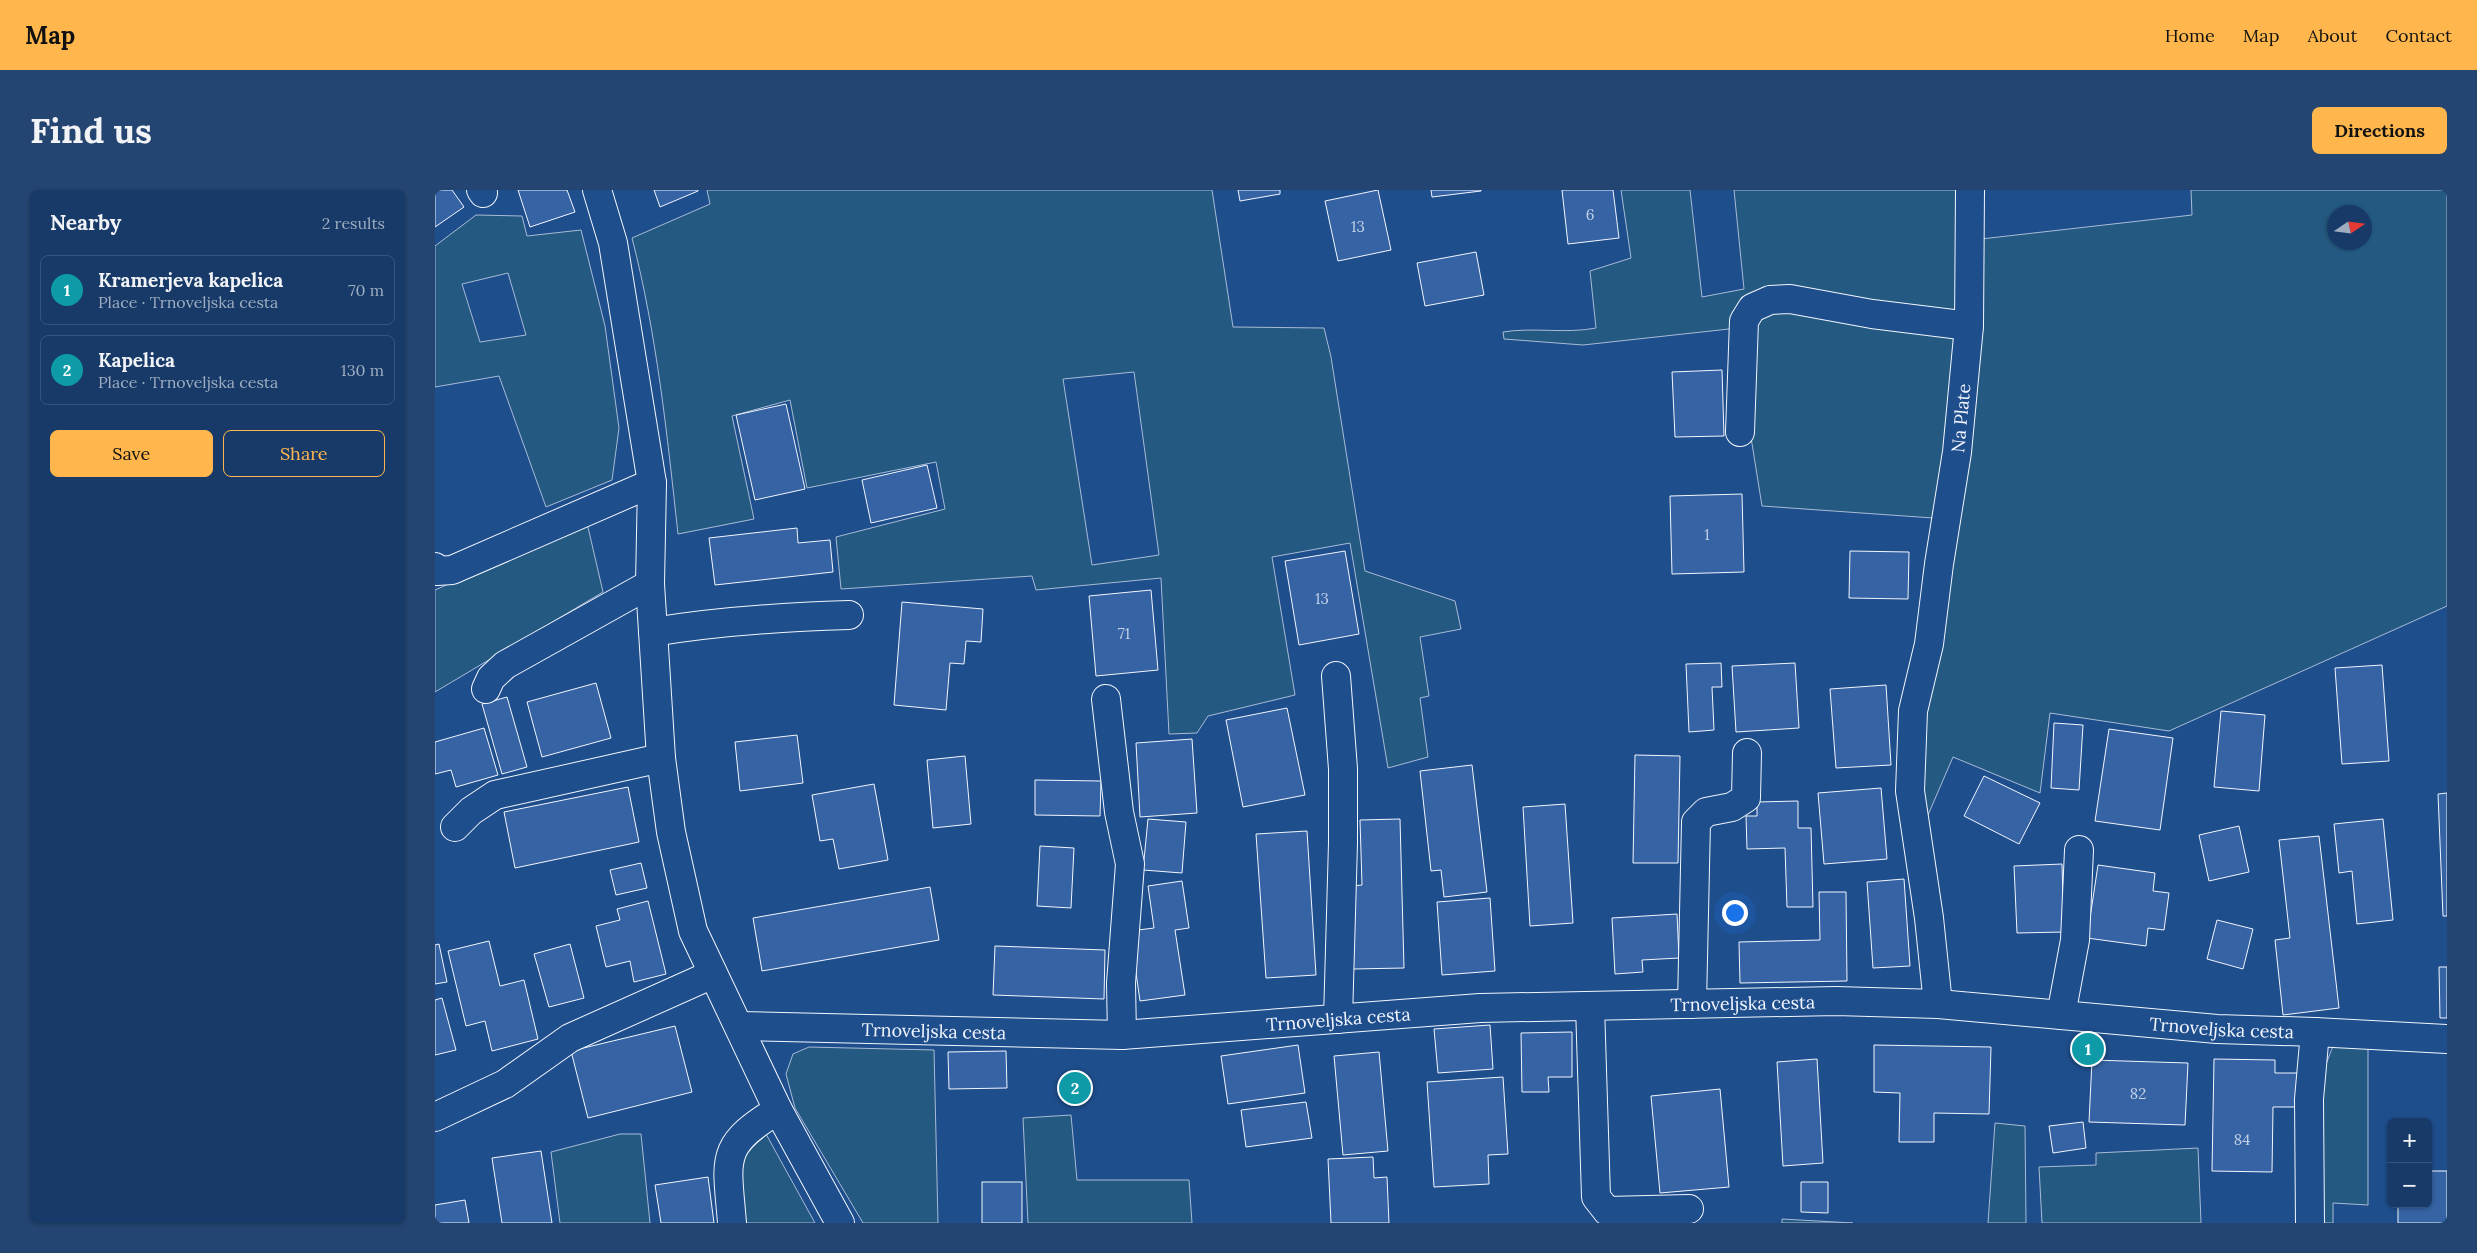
<!DOCTYPE html>
<meta charset="utf-8">
<style>
body{margin:0;font-family:Lora,serif;background:#244571;color:#f1f3f6}
.controls{position:absolute;right:15px;bottom:15px;display:grid;overflow:hidden;border-radius:8px;box-shadow:0 1px 4px #0004}
.controls button{width:45px;height:45px;display:grid;place-items:center;padding:0;border:0;border-bottom:1px solid #36547d;background:#173a69;color:#f1f3f6;font:25px sans-serif}
.compass{position:absolute;left:1892px;top:15px;width:45px;height:45px;border-radius:50%;background:#173a69;box-shadow:0 1px 4px #0004;rotate:77deg}
.you{position:absolute;left:1299px;top:722px;width:18px;height:18px;margin:-12px;border:4px solid #fff;border-radius:50%;background:#1a73e8;box-shadow:0 0 0 8px #1a73e833}
.badge{display:grid;place-items:center;width:32px;height:32px;border-radius:50%;background:#ffb74d;color:#fff;font-size:16px;font-weight:700}
.pin{position:absolute;translate:-50% -50%;border:2px solid #fff;box-shadow:0 1px 5px #0006}
.list{margin:0;padding:0;list-style:none}
h2{display:flex;justify-content:space-between;align-items:center;height:65px;margin:0;padding:0 20px;font-size:21px}
h2 small{font-size:16px;font-weight:400;color:#9eadc0}
.list li{display:grid;grid-template-columns:32px 1fr auto;gap:15px;align-items:center;box-sizing:border-box;height:70px;margin:0 10px 10px;padding:0 10px;border:1px solid #36547d;border-radius:8px}
.list b{display:block;font-size:19px;white-space:nowrap}
.list p{margin:0;font-size:16px;white-space:nowrap;color:#9eadc0}
.list em{font-size:16px;font-style:normal;color:#9eadc0}
.actions{display:flex;gap:10px;padding:15px 20px}
.actions a{flex:1;padding:11px 0;border:1px solid #ffb74d;border-radius:8px;text-align:center;font-size:18px;color:#ffb74d}
.actions .main{background:#ffb74d;color:#111}
.map{position:relative;flex:none;width:2012px;height:1033px;overflow:hidden;border-radius:8px}
header{display:flex;align-items:center;gap:30px;box-sizing:border-box;height:70px;padding:0 25px;background:#ffb74d;color:#111}
header strong{font-size:24px}
nav{display:flex;gap:28px;margin-inline-start:auto;font-size:18px}
.intro{display:flex;align-items:center;justify-content:space-between;box-sizing:border-box;height:120px;padding:0 30px}
h1{margin:0;font-size:35px}
.button{padding:12px 22px;border-radius:8px;background:#ffb74d;color:#111;font-size:18px;font-weight:700}
main{display:flex;gap:30px;padding:0 30px}
aside{flex:1;background:#173a69;border-radius:8px;box-shadow:0 1px 4px #0004}
.map>svg:first-child{display:block}
.green{fill:#245a82;stroke:#a8bbd7;fill-rule:evenodd}
.building{fill:#3563a3;stroke:#f2f6ff}
.lines{fill:none;stroke-linecap:round;stroke-linejoin:round}
.minor-casing{stroke:#f2f6ff;stroke-width:30}
.minor{stroke:#1f4e8c;stroke-width:28}
.labels{text-anchor:middle;dominant-baseline:central;stroke-width:4;stroke-linejoin:round;paint-order:stroke}
.number-label{font-size:15px;fill:#c3d1e8}
.street-label{font-size:18px;fill:#f2f6ff;stroke:#1f4e8c}
</style>
<header>
<strong>Map</strong>
<nav><a>Home</a><a>Map</a><a>About</a><a>Contact</a></nav>
</header>
<div class="intro"><h1>Find us</h1><a class="button">Directions</a></div>
<main>
<aside>
<h2>Nearby<small>2 results</small></h2>
<ul class="list">
<li><span class="badge" style="background:#0f9aa8">1</span><div><b>Kramerjeva kapelica</b><p>Place · Trnoveljska cesta</p></div><em>70 m</em></li>
<li><span class="badge" style="background:#0f9aa8">2</span><div><b>Kapelica</b><p>Place · Trnoveljska cesta</p></div><em>130 m</em></li>
</ul>
<div class="actions"><a class="main">Save</a><a>Share</a></div>
</aside>
<div class="map">
<svg width="2012" height="1033" viewBox="0 0 2012 1033">
<rect width="100%" height="100%" fill="#1f4e8c"/>
<g class="green">
<path d="M272 0H777L798 137 889 138 896 167 930 381 1020 411 1026 439 985 447 994 506 985 508 993 567 953 578 915 353 837 367 860 505 773 526 762 543 734 544 726 388 601 400 597 386 406 399 401 347 510 319 501 272 372 298 355 210 297 226 319 329 243 344C232 244 222 145 197 48L275 14ZM699 182 724 365 657 375 628 189Z"/>
<path d="M1186 0H1255L1267 107 1309 99 1299 0H1526L1525 118 1514 122 1439 116 1302 124 1294 139 1148 155 1069 149 1068 142C1099 137 1130 144 1161 138L1155 81 1196 68Z"/>
<path d="M1756 0H2012V416L1734 541 1615 523 1605 603 1518 567 1493 625 1484 600 1487 543 1546 49 1757 25ZM1900 22H1930V52H1900Z"/>
<path d="M41 25 87 26 92 46 146 40 170 136 184 238 177 290 111 317 64 186 0 197V56ZM73 83 91 145 45 152 27 94Z"/>
<path d="M1352 121 1516 144 1523 155V172L1498 328 1327 316 1314 235 1318 136 1333 122Z"/>
<path d="M152 333 168 402 0 502V400Z"/>
<path d="M1898 856H1933V1015L1898 1013V1033H1885L1884 892Z"/>
<path d="M374 857 499 860 503 1033H428L360 918 351 884 358 864Z"/>
<path d="M636 925 642 990H754L757 1033H593L588 928Z"/>
<path d="M1560 933 1590 936 1591 1033H1553Z"/>
<path d="M185 944H206L215 1033H125L116 962Z"/>
<path d="M331 944 380 1033H305L308 952Z"/>
<path d="M1763 958 1766 1033H1607L1604 977 1661 975V963Z"/>
<path d="M1347 1029 1418 1033H1347Z"/>
</g>
<g class="building">
<path d="M0 0H17L29 17 0 37Z"/>
<path d="M83 0H132L140 22 95 37Z"/>
<path d="M219 0H263V1L225 17Z"/>
<path d="M803 0H845V4L805 11Z"/>
<path d="M943 0 956 60 903 71 890 11Z"/>
<path d="M996 0H1046V1L997 7Z"/>
<path d="M1127 0H1178L1184 48 1133 54Z"/>
<path d="M1041 62 1049 105 990 116 982 73Z"/>
<path d="M1287 180 1289 246 1240 247 1237 182Z"/>
<path d="M351 214 370 299 320 310 301 225Z"/>
<path d="M492 275 502 318 436 333 427 290Z"/>
<path d="M1307 304 1309 382 1237 384 1235 306Z"/>
<path d="M362 338 363 353 395 350 398 382 280 395 274 348Z"/>
<path d="M910 361 924 444 864 455 850 371Z"/>
<path d="M1415 361 1474 362 1473 409 1414 408Z"/>
<path d="M716 400 723 480 661 486 654 406Z"/>
<path d="M467 412 548 419 546 452 531 451 529 474 515 473 511 520 459 515Z"/>
<path d="M1286 473 1287 497H1277L1279 540 1254 542 1251 474Z"/>
<path d="M1360 473 1364 538 1301 542 1297 476Z"/>
<path d="M1947 475 1954 571 1907 574 1900 478Z"/>
<path d="M161 493 176 548 107 567 92 512Z"/>
<path d="M1451 495 1456 575 1401 578 1395 499Z"/>
<path d="M72 507 92 577 67 584 47 514Z"/>
<path d="M852 518 870 605 808 617 791 530Z"/>
<path d="M1786 521 1830 525 1824 601 1779 597Z"/>
<path d="M1619 533 1648 535 1644 600 1616 598Z"/>
<path d="M49 538 63 585 21 597 16 580 0 584V552Z"/>
<path d="M1674 539 1738 548 1725 640 1660 631Z"/>
<path d="M362 545 368 593 305 601 300 552Z"/>
<path d="M757 549 762 623 705 627 701 553Z"/>
<path d="M1200 565 1245 566 1243 673H1198Z"/>
<path d="M530 566 536 634 498 638 492 570Z"/>
<path d="M1037 575 1052 702 1009 707 1006 680 996 681 985 581Z"/>
<path d="M1549 586 1605 613 1584 654 1529 626Z"/>
<path d="M600 590 666 591 665 626 600 625Z"/>
<path d="M439 594 453 670 404 679 398 649 385 651 377 605Z"/>
<path d="M193 597 204 652 80 678 69 622Z"/>
<path d="M1446 598 1452 669 1389 674 1383 603Z"/>
<path d="M2012 603V726H2008L2003 604Z"/>
<path d="M1363 611V638H1376L1378 717H1352L1350 658 1312 659 1311 626H1322V612Z"/>
<path d="M1130 614 1138 733 1095 736 1088 617Z"/>
<path d="M713 629 751 632 747 683 708 680Z"/>
<path d="M965 629 969 778 918 779 916 696 927 695 925 630Z"/>
<path d="M1948 629 1958 730 1922 734 1917 681 1904 683 1899 634Z"/>
<path d="M1804 636 1814 682 1774 691 1764 645Z"/>
<path d="M872 641 881 785 831 788 821 644Z"/>
<path d="M1884 646 1904 818 1848 825 1840 750 1855 748 1844 650Z"/>
<path d="M605 656 639 658 636 718 602 716Z"/>
<path d="M206 673 212 698 181 705 175 680Z"/>
<path d="M1627 674 1629 742 1582 743 1579 676Z"/>
<path d="M1663 675 1720 683 1718 701 1734 703 1729 740 1713 738 1711 756 1652 748Z"/>
<path d="M1469 689 1475 776 1438 778 1432 692Z"/>
<path d="M747 691 754 738 740 740 750 805 705 811 695 741 719 738 713 696Z"/>
<path d="M495 697 504 750 327 781 318 728Z"/>
<path d="M1384 702H1411L1412 791 1305 793 1304 752 1385 750Z"/>
<path d="M1055 708 1060 781 1007 785 1002 712Z"/>
<path d="M213 711 231 784 199 792 195 771 171 777 161 736 185 730 182 719Z"/>
<path d="M1242 724 1244 768 1207 770 1208 782 1180 784 1177 728Z"/>
<path d="M1782 730 1818 739 1808 779 1772 769Z"/>
<path d="M54 751 65 796 89 790 103 849 57 861 50 831 31 836 13 761Z"/>
<path d="M4 754 12 792 0 794V755Z"/>
<path d="M135 754 149 808 114 817 99 764Z"/>
<path d="M560 756 670 760 669 809 558 805Z"/>
<path d="M2004 777H2012V828H2005Z"/>
<path d="M7 808 21 860 0 865V810Z"/>
<path d="M1055 835 1058 879 1003 883 999 839Z"/>
<path d="M240 836 257 902 153 928 136 861Z"/>
<path d="M1137 842V887H1113L1114 902H1087L1086 843Z"/>
<path d="M1646 851 1660 853 1659 866H1646Z"/>
<path d="M863 855 870 903 793 914 786 866Z"/>
<path d="M1439 855 1556 857 1554 924 1499 923V952H1464L1465 903 1439 902Z"/>
<path d="M571 861 572 898 514 899 513 862Z"/>
<path d="M944 862 953 961 908 965 899 866Z"/>
<path d="M1382 869 1388 973 1348 976 1342 872Z"/>
<path d="M1779 869 1840 870V883H1864V917H1838L1837 982 1777 981Z"/>
<path d="M1657 870 1753 873 1750 935 1654 932Z"/>
<path d="M649 887 650 908 632 909 631 889Z"/>
<path d="M1068 887 1073 964 1053 965 1054 994 999 997 992 892Z"/>
<path d="M1285 899 1294 997 1225 1003 1216 906Z"/>
<path d="M871 912 877 948 811 957 806 920Z"/>
<path d="M1648 932 1651 958 1618 963 1614 936Z"/>
<path d="M106 961 117 1033H67L57 968Z"/>
<path d="M938 967 939 988 952 987 954 1033H896L893 969Z"/>
<path d="M1993 981H2012V1033H1963V1014H1993Z"/>
<path d="M273 987 279 1033H226L220 995Z"/>
<rect x="547" y="992" width="40" height="41"/>
<path d="M1366 992H1393V1023L1366 1022Z"/>
<path d="M30 1010 34 1033H0V1015Z"/>
</g>
<g class="lines">
<defs>
<g id="minor">
<path d="M46 0 48 3"/>
<path d="M162 0 178 53 217 293 215 394 226 568 236 642 258 741 343 920 405 1033"/>
<path d="M1305 242 1309 131 1317 118 1335 110 1355 109 1437 124 1534 136"/>
<path d="M0 377 2 381 17 380 217 293"/>
<path d="M218 442C284 431 348 427 414 425"/>
<path d="M901 486 908 579V653L903 829"/>
<path d="M51 499 56 488 70 475 215 394"/>
<path d="M671 509 684 622 695 674 686 793 687 845"/>
<path d="M20 637 36 621 60 605 226 568"/>
<path d="M1257 814 1261 632 1271 622 1297 617 1311 608 1312 563"/>
<path id="s1" d="M1503 814 1494 728 1475 601 1478 521 1494 454 1504 374 1522 262 1534 136 1535 0"/>
<path d="M1155 816 1161 1007 1172 1021 1254 1019"/>
<path d="M1626 825 1640 750 1644 660"/>
<path id="s2" d="M304 836 687 845 1045 818 1401 811 1503 814 1782 839 1880 842 1874 909 1875 1033"/>
<path d="M1880 842 2012 849"/>
<path d="M0 927 70 894 135 848 278 784"/>
<path d="M297 1033C292 969 283 956 343 920"/>
</g>
</defs>
<use href="#minor" class="minor-casing"/>
<use href="#minor" class="minor"/>
</g>
<g class="labels">
<g class="number-label">
<text x="1155" y="24">6</text>
<text x="923" y="36">13</text>
<text x="1272" y="344">1</text>
<text x="887" y="408">13</text>
<text x="689" y="443">71</text>
<text x="1703" y="903">82</text>
<text x="1807" y="949">84</text>
</g>
<g class="street-label">
<text stroke="none"><textPath href="#s1" startOffset="592">Na Plate</textPath></text>
<text stroke="none"><textPath href="#s2" startOffset="1005">Trnoveljska cesta</textPath></text>
<text stroke="none"><textPath href="#s2" startOffset="600">Trnoveljska cesta</textPath></text>
<text stroke="none"><textPath href="#s2" startOffset="1485">Trnoveljska cesta</textPath></text>
<text stroke="none"><textPath href="#s2" startOffset="195">Trnoveljska cesta</textPath></text>
</g>
</g>
</svg>
<div class="controls">
<button>+</button>
<button>−</button>
</div>
<svg class="compass" viewBox="-18 -18 36 36"><path d="M0-13l5 13h-10z" fill="#e53935"/><path d="M0 13l5-13h-10z" fill="#9eadc0"/></svg>
<div class="you"></div>
<div class="pin badge" style="left:1653px;top:859px;background:#0f9aa8">1</div>
<div class="pin badge" style="left:640px;top:898px;background:#0f9aa8">2</div>
</div>
</main>
